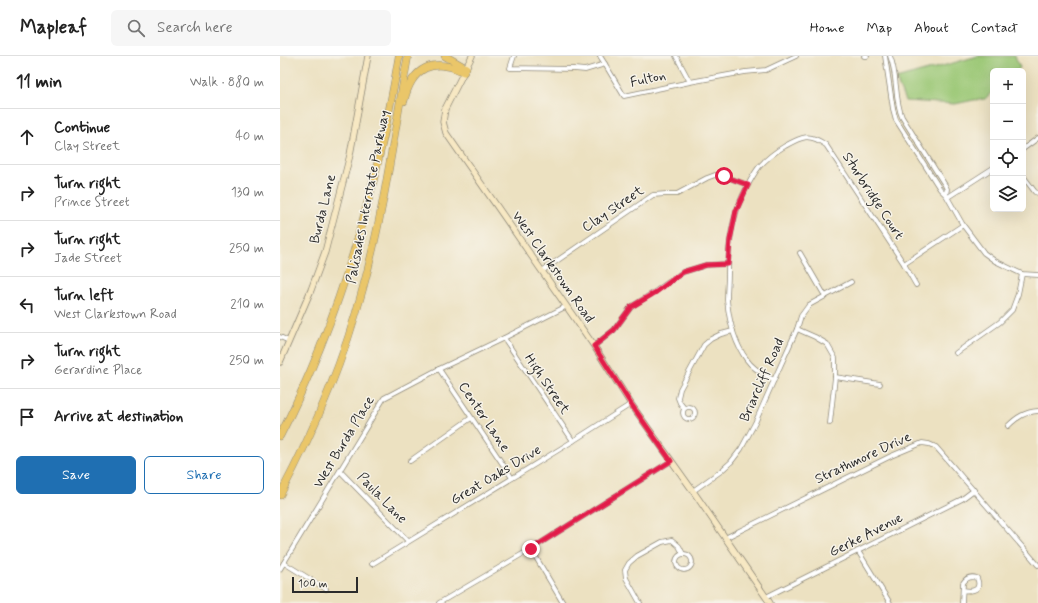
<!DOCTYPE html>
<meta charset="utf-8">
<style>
body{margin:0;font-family:Mynerve,sans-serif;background:#f6f6f6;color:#222}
.controls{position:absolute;right:12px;top:12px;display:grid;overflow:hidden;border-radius:6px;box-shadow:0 4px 16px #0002}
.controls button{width:36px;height:36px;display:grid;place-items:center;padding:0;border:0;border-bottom:1px solid #e0e0e0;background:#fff;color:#222;font:20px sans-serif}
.scale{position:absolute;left:12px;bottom:10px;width:66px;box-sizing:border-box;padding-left:4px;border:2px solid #2b2b2b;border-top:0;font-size:11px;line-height:14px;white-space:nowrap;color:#2b2b2b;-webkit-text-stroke:3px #f7f3e8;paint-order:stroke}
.stop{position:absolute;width:12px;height:12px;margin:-9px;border:3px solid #e11d48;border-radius:50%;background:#fff}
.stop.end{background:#e11d48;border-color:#fff;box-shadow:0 1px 4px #0008}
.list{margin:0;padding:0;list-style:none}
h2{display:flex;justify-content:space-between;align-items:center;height:52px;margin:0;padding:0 16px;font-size:17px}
h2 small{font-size:13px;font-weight:400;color:#767676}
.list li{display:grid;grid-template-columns:26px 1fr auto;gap:12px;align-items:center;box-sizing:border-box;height:56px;padding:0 16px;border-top:1px solid #e0e0e0}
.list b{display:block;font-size:15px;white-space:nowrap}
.list p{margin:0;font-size:13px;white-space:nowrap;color:#767676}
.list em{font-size:13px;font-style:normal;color:#767676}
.actions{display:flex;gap:8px;padding:12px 16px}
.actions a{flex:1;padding:9px 0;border:1px solid #1f6fb2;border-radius:6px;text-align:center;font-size:14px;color:#1f6fb2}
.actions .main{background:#1f6fb2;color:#fff}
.icon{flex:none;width:22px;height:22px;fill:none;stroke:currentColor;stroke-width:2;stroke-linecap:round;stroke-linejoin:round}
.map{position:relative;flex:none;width:758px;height:547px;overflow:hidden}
header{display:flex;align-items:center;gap:24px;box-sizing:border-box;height:56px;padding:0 20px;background:#fff;border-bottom:1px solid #e0e0e0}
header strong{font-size:19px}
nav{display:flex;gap:22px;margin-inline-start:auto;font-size:14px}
.search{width:280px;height:36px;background:#f6f6f6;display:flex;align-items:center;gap:10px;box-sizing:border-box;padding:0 14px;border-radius:6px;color:#767676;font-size:15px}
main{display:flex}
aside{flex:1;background:#fff}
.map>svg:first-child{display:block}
.green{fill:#9bc876;stroke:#637a50}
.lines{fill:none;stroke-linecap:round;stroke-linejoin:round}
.street-casing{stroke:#8c8676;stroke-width:5.5}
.secondary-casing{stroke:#8c8676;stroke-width:7}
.highway-casing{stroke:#8c8676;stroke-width:8}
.street{stroke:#fff;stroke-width:4}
.secondary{stroke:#f7e8c3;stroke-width:5.5}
.highway{stroke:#eac669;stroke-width:7}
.route{stroke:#e11d48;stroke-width:5}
.labels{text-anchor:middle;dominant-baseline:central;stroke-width:3;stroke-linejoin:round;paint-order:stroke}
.street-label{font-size:14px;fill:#2b2b2b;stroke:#f7f3e8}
</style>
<header>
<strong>Mapleaf</strong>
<div class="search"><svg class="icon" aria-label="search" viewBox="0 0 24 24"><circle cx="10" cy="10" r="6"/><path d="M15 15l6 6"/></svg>Search here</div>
<nav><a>Home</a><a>Map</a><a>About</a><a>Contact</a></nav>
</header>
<main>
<aside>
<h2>11 min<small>Walk · 880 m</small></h2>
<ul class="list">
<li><svg class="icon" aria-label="ahead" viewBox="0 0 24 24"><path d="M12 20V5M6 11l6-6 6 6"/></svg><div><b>Continue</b><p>Clay Street</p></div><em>40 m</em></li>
<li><svg class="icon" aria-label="right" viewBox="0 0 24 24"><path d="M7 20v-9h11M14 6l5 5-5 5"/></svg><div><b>Turn right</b><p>Prince Street</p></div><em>130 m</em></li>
<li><svg class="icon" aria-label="right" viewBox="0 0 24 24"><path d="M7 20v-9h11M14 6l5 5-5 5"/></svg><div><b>Turn right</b><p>Jade Street</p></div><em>250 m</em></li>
<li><svg class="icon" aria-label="left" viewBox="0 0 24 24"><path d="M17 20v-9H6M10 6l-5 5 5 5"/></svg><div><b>Turn left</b><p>West Clarkstown Road</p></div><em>210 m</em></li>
<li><svg class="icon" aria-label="right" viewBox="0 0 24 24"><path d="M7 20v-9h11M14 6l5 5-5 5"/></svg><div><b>Turn right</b><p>Gerardine Place</p></div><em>250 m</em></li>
<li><svg class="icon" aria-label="arrive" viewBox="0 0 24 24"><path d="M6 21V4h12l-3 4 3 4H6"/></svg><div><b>Arrive at destination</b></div></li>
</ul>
<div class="actions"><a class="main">Save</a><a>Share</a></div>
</aside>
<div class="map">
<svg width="758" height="547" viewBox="0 0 758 547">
<rect width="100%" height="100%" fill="#f7f3e8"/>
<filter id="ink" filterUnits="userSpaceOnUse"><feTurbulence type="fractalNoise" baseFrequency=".025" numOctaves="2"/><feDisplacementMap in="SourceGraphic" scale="8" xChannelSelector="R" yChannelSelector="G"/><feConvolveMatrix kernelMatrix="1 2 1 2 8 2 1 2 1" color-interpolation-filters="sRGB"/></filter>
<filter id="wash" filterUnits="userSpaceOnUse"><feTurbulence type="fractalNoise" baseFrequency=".012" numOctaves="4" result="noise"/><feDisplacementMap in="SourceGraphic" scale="16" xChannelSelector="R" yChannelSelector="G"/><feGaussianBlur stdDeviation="0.9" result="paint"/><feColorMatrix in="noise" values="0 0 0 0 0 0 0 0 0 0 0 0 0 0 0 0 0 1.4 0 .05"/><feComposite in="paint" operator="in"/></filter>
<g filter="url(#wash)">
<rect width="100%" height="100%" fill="#ece1c1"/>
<path class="green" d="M698 0H735L740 12 737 15H713V35L705 43 694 44 675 48 625 45 616 23Z"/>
</g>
<g filter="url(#ink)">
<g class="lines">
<defs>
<g id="street">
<path d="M234 0 230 12 294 13 305 14 325 8 320 0"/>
<path d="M396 0 410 26"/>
<path d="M584 0H587"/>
<path d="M605 0 613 53 616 64 660 133 666 139 683 169 704 197 715 205 742 218 758 219"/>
<path d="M610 0C618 19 614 42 622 61L665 129 667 133 666 139"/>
<path d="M325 8 344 40 410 26 465 16 486 14 516 0"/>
<path d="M743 93 758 82"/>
<path d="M743 120 755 136 758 137"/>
<path d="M668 141 713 112"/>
<path d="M520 197 545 240"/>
<path d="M624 208 683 169"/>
<path d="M262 215 373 139 386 138H397L427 122 435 119 444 120 468 129"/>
<path d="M517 273 535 281 547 288 555 302V321L550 367"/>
<path d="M0 281 9 285"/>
<path d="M224 282 293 385"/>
<path d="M314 290 334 274 351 251 376 235 403 216 426 209 448 208"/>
<path d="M676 297 720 266 732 254 738 238 742 218"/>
<path d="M159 313 232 422"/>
<path d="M555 321 600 328"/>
<path d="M494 324C484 319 473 313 467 304 455 288 449 264 447 244 447 235 448 226 448 217 448 196 450 176 456 157 459 145 472 120 479 111 487 102 495 96 505 90 523 80 529 77 546 89L624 208 636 229"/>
<circle cx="409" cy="357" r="6"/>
<path d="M404 352 400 347 398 342 400 333 424 289 431 283 441 278 453 275"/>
<path d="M728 370C737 361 745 356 758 355"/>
<path d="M130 405 191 362"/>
<path d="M60 415 128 485"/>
<path d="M413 435 441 415 451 406 461 393 475 367 494 324 517 273 521 260 529 249 571 226"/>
<path d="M445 482 611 400 642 387 649 388 656 391 758 509"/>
<path d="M251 493 283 547"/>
<path d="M578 495 610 547"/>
<circle cx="404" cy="506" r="8"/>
<path d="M4 507 46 533"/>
<path d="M92 508 293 385 351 348"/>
<path d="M0 513 104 342 159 313 224 282 285 251"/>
<path d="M486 541 682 443 694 434"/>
<path d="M159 547 251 493 391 405"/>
<path d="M360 547 346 522 345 514 349 507 357 500 382 486 392 484 399 490 403 498"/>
<path d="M682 547 683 527C686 522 691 520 697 522 702 534 693 536 683 534"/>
</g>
<g id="secondary">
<path d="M192 0 165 53 163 66 166 77 314 290 351 348 413 435 490 547"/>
<path d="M0 306 31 234 45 196 70 99 88 0"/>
</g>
<g id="highway">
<path d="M165 0 186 12"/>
<path d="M124 45C132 11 153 1 184 16"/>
<path d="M0 380C61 261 97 132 119 0"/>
<path d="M0 439C35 373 64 304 83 232 104 156 114 77 128 0"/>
</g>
</defs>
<use href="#street" class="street-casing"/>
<use href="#secondary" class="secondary-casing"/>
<use href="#highway" class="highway-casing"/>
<use href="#street" class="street"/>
<use href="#secondary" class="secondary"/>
<use href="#highway" class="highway"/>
</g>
</g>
<g class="lines" filter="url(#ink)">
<path class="route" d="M251 493 391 405 351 348 314 290 334 274 351 251 376 236 403 216 426 209 448 208 450 184 456 155 468 129 444 120"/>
</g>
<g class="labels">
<g class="street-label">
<text transform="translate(368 23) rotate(-12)">Fulton</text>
<text transform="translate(593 140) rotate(57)">Sturbridge Court</text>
<text transform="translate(88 141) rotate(-79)">Palisades Interstate Parkway</text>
<text transform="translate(43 153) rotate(-76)">Burda Lane</text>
<text transform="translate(333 153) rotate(-34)">Clay Street</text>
<text transform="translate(273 211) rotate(55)">West Clarkstown Road</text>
<text transform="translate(482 324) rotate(-66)">Briarcliff Road</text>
<text transform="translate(267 328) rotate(56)">High Street</text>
<text transform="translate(204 361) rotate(56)">Center Lane</text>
<text transform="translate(64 386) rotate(-59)">West Burda Place</text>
<text transform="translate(583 402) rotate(-25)">Strathmore Drive</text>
<text transform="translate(216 419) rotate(-31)">Great Oaks Drive</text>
<text transform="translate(102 442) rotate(46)">Paula Lane</text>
<text transform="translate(586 479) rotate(-27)">Gerke Avenue</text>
</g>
</g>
</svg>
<div class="controls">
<button>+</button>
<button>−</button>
<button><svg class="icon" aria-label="locate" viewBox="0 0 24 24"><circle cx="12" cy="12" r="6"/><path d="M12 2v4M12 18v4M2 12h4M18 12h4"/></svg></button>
<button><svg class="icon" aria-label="layers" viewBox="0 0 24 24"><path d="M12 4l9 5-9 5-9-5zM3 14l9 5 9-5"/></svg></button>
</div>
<div class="scale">100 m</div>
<div class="stop" style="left:444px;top:120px"></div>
<div class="stop end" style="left:251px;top:493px"></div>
</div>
</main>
